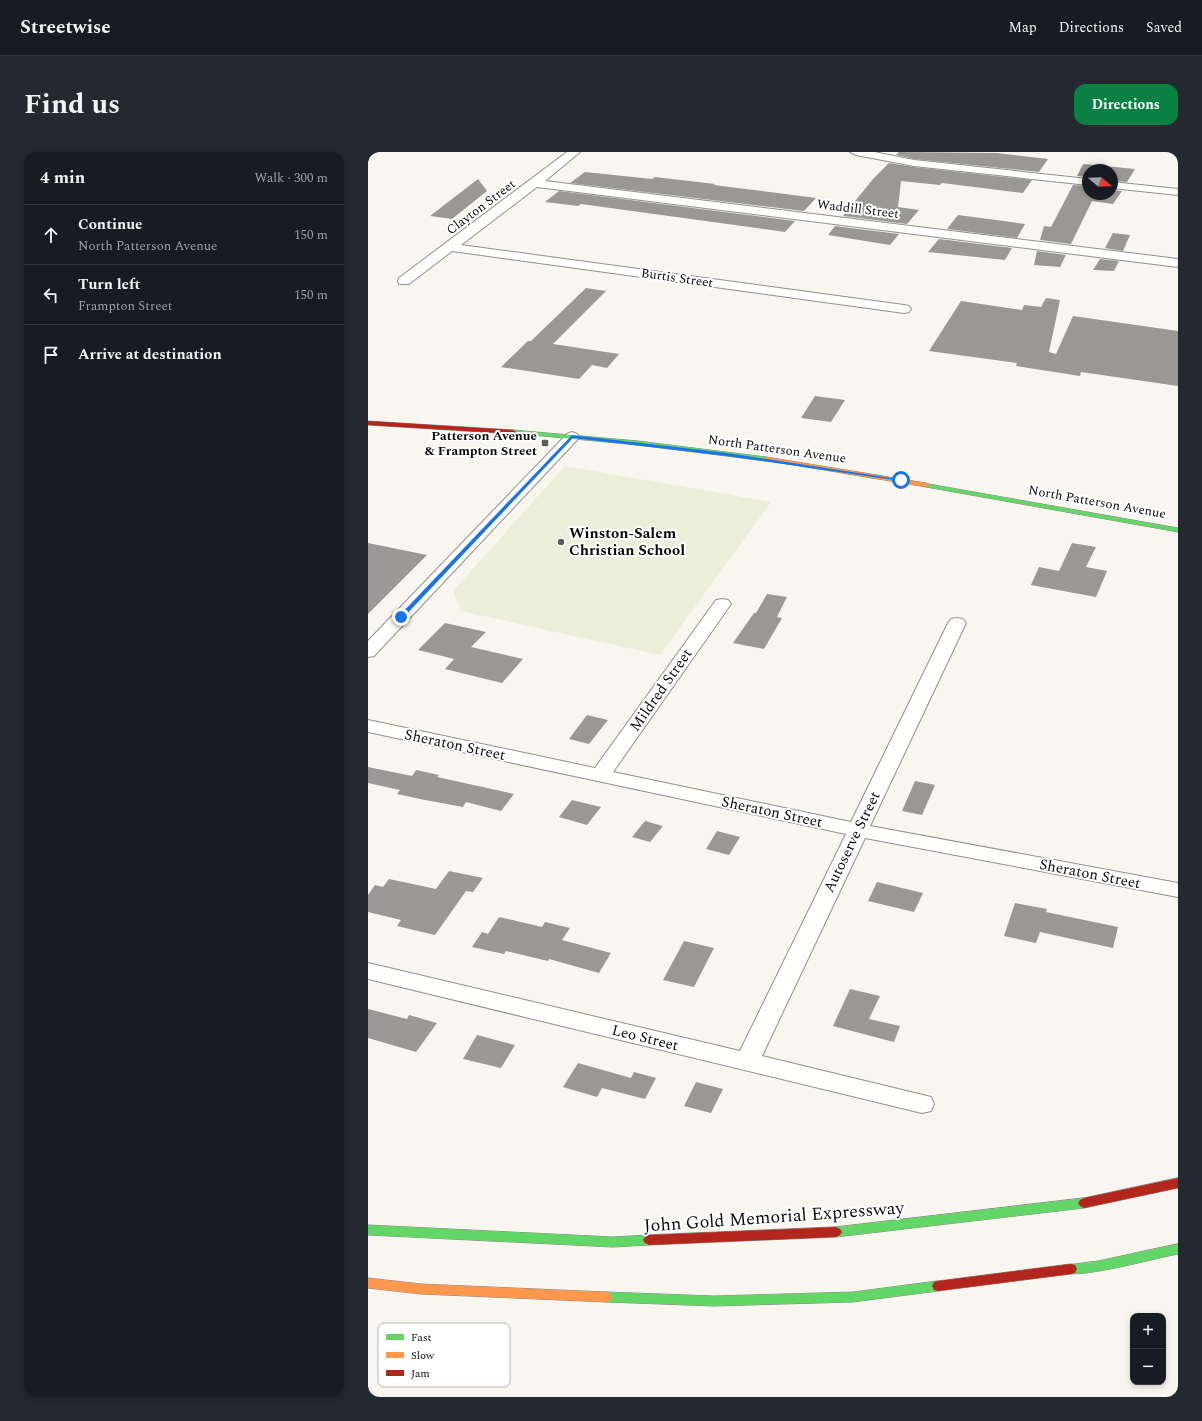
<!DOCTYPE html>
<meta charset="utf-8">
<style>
body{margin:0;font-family:Spectral,serif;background:#242831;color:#f1f3f6}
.controls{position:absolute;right:12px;bottom:12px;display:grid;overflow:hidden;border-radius:8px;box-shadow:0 2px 6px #0003}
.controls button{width:36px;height:36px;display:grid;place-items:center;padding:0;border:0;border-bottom:1px solid #363941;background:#171b24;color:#f1f3f6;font:20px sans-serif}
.compass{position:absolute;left:714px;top:12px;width:36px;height:36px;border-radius:50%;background:#171b24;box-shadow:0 2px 6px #0003;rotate:109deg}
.stop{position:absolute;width:12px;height:12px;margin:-9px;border:3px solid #1a73e8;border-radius:50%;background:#fff}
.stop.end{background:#1a73e8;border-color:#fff;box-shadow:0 1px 4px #0008}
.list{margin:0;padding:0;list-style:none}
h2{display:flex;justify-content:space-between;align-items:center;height:52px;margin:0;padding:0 16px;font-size:17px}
h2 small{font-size:13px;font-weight:400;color:#9ea1a6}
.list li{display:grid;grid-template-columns:26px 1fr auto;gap:12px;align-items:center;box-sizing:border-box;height:60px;padding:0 16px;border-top:1px solid #363941}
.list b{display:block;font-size:15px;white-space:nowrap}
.list p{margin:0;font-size:13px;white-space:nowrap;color:#9ea1a6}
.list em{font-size:13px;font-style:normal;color:#9ea1a6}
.icon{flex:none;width:22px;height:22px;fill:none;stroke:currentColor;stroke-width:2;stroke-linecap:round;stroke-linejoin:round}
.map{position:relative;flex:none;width:810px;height:1245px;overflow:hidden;border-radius:12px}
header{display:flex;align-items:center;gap:24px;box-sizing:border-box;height:56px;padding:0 20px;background:#171b24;border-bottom:1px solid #363941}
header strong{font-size:19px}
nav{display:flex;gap:22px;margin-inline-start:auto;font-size:14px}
.intro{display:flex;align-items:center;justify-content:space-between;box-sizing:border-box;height:96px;padding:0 24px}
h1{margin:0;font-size:28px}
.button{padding:10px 18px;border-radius:12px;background:#0b8043;color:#fff;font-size:14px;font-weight:700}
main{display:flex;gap:24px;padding:0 24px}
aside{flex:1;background:#171b24;border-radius:12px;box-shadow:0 2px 6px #0003}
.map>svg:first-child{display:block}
.pitch{fill:#ebefda}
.building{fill:#9a9894}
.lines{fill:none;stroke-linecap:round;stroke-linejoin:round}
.street-casing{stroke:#91908d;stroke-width:2}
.fast-casing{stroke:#888783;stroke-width:1}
.slow-casing{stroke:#888783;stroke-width:1}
.jam-casing{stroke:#888783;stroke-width:1}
.street{fill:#fefefc;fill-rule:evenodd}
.fast{fill:#63d668;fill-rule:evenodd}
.slow{fill:#ff974d;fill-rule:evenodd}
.jam{fill:#b3261e;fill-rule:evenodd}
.route{fill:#1a73e8}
.poi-dot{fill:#5d5d5a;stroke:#fff;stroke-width:1.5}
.labels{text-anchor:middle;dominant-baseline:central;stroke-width:4;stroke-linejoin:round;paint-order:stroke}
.far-street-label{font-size:13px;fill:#0a0a0a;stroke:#fff}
.far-poi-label{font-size:13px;font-weight:bold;fill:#0a0a0a;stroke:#fff;text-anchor:end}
.poi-label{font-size:15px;font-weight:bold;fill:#0a0a0a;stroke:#fff;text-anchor:start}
.street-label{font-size:15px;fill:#0a0a0a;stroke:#fff}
.near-street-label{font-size:18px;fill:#0a0a0a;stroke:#fff}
.key{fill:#fff;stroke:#b6b6b6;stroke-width:1}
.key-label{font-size:11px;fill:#0a0a0a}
</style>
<header>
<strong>Streetwise</strong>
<nav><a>Map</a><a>Directions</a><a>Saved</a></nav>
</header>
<div class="intro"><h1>Find us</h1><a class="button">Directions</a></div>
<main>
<aside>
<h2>4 min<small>Walk · 300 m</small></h2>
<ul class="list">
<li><svg class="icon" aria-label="ahead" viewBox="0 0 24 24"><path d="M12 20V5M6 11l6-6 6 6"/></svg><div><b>Continue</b><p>North Patterson Avenue</p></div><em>150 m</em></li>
<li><svg class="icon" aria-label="left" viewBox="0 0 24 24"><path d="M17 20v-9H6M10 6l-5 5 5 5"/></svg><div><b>Turn left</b><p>Frampton Street</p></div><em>150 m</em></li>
<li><svg class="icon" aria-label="arrive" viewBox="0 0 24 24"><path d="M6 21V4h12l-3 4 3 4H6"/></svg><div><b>Arrive at destination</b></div></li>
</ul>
</aside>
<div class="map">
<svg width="810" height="1245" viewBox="0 0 810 1245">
<rect width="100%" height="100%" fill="#f8f6ee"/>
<path class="pitch" d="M197 314 403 350 292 503 93 459 85 439Z"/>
<g class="building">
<path d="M531 0 629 1 680 7 671 20 546 7 528 3Z"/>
<path d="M521 11 546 15 664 28 655 41 574 31 572 33 533 29 530 55 551 58 539 72 475 64 505 27Z"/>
<path d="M715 12 727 13 767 17 759 30 744 29V18H720V25L709 24Z"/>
<path d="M217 20 284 27 287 25 347 32 346 33 448 46 436 59 202 31Z"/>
<path d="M110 27 119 39 84 67 62 64Z"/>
<path d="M705 33 720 34V42H744V38L754 39 745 52 724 49 703 92 672 88 676 74 683 75Z"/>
<path d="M191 39 427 69 417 80 213 52 210 54 177 50Z"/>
<path d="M590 63 636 69 657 72 649 86 579 77Z"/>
<path d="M467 74 531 82 522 93 460 83Z"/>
<path d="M745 81 762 83 755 99 737 96Z"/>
<path d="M571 87 644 96 637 108 560 100Z"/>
<path d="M669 99 698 103 692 115 666 113Z"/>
<path d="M732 107 751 109 746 119 725 118Z"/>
<path d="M218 136 238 139 185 192 251 202 239 216 224 213 211 227 133 215 160 189H163Z"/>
<path d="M678 146 692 148 681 200 688 202 705 164 810 179V234L713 220 712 224 648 214 649 211 561 199 593 149 654 158 656 153 673 155Z"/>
<path d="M447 244 477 248 463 270 433 266Z"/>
<path d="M0 391 59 403 0 462Z"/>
<path d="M704 391 728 395 718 415 739 419 728 445 663 433 671 415 691 419Z"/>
<path d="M399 442 419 445 409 465 414 466 396 497 365 491 386 461H388Z"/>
<path d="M77 471 118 480 103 495 155 507 134 531 77 517 86 507 50 498Z"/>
<path d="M219 563 240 568 221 592 201 587Z"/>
<path d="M0 615 44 624 48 618 71 623 69 625 146 642 133 659 98 650 95 655 52 647 29 642 32 638 0 631Z"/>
<path d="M547 629 567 633 554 663 534 659Z"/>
<path d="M204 648 233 655 219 673 191 665Z"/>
<path d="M277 669 295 674 282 690 264 685Z"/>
<path d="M349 679 372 685 361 703 338 697Z"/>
<path d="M81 719 115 726 105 740 98 739 67 783 29 774 33 768 0 760V743L7 733 15 735 21 727 68 737Z"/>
<path d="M509 730 555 741 546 760 500 749Z"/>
<path d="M647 751 679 757 678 760 750 775 745 796 672 780 668 791 636 784Z"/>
<path d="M131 765 174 775 177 770 202 776 194 788 243 801 231 821 181 807 180 809 138 799 136 802 104 795 114 780 120 782Z"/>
<path d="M316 789 346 796 326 835 295 828Z"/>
<path d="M482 837 512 844 501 867 532 874 526 890 465 874Z"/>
<path d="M0 857 39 867 41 863 69 871 48 900 0 886Z"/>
<path d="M109 883 147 893 133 916 95 907Z"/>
<path d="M210 911 263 926 266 920 288 926 277 947 234 936 229 945 195 935Z"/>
<path d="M328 930 355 937 343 961 316 954Z"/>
</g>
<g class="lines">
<defs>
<g id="street">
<path d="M199 0H212L177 29 810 107V115L169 35 93 93 536 153 541 154 543 157 541 160 536 161 84 99 41 132H31L30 129 31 126Z"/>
<path d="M482 0H506L546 8 720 27V33L546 14 488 3Z"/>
<path d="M744 30 810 37V43L744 36Z"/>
<path d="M204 280 209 282 212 285 209 288 6 504 0 505V489L199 282Z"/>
<path d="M354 447 360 448 363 452 245 620 483 670 580 471 583 467 589 466 595 467 598 471 502 674 810 731V745L497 686 394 904 563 945 566 952 563 959 554 961 0 827V811L372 899 478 682 0 580V568L227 616 348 448Z"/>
</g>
<g id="fast">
<path d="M145 278 270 289 398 305 401 307 398 309 270 293 143 281 142 280Z"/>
<path d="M555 331 810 376V380L558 335 554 333Z"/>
<path d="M716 1046 720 1048 722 1051 720 1054 716 1056 468 1085 464 1083 462 1080 464 1077 468 1075Z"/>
<path d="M0 1073 245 1085 281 1083 285 1085 287 1088 285 1091 281 1093 245 1095 0 1083Z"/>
<path d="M810 1092V1102C789 1106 715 1126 699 1121L697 1117 699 1113 730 1109Z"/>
<path d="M570 1129 574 1130 576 1134 574 1138 570 1139 485 1150 346 1154 238 1150 234 1149 232 1145 234 1141 238 1140 346 1144 485 1140Z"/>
</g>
<g id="slow">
<path d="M398 305 558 331 562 333 558 335 396 308 395 307Z"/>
<path d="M0 1126 53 1132 238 1140 242 1141 244 1145 242 1149 238 1150 53 1142 0 1136Z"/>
</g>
<g id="jam">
<path d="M0 269 145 278 148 280 145 282 0 273Z"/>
<path d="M810 1026V1036L716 1056 712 1054 710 1051 712 1048 716 1046Z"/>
<path d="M468 1075 472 1077 474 1080 472 1083 468 1085 281 1093 277 1091 275 1088 277 1085 281 1083Z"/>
<path d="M703 1112 707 1113 709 1117 707 1121 703 1122 570 1139 566 1138 564 1134 566 1130 570 1129Z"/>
</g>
</defs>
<use href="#street" class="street-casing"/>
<use href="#fast" class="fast-casing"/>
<use href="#slow" class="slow-casing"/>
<use href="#jam" class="jam-casing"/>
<use href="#street" class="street"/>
<use href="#fast" class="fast"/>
<use href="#slow" class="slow"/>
<use href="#jam" class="jam"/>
</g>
<path class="route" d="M204 283 359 301 536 328 533 329 359 304 205 286 35 466H31V464Z"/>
<g class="poi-dot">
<rect x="173" y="287" width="8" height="8" rx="2"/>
<circle cx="193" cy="390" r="4"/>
</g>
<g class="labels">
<g class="far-street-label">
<text transform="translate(113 55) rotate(-37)">Clayton Street</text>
<text transform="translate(490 57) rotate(7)">Waddill Street</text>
<text transform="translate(309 126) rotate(8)">Burtis Street</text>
<text transform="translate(409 297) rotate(8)">North Patterson Avenue</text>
<text transform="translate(729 350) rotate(10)">North Patterson Avenue</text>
</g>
<g class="far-poi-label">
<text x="169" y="284">Patterson Avenue<tspan x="169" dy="15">&amp; Frampton Street</tspan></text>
</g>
<g class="poi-label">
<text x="201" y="381">Winston-Salem<tspan x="201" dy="17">Christian School</tspan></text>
</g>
<g class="street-label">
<text transform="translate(293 538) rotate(-55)">Mildred Street</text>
<text transform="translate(87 593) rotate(12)">Sheraton Street</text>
<text transform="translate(404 660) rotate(12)">Sheraton Street</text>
<text transform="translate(484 690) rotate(-64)">Autoserve Street</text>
<text transform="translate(722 722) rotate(11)">Sheraton Street</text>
<text transform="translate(277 886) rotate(14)">Leo Street</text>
</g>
<g class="near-street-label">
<text transform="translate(406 1065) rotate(-4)">John Gold Memorial Expressway</text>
</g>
</g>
<rect x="10" y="1171" width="132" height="64" rx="6" class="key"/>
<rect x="18" y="1182" width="18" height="6" fill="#63d668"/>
<rect x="18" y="1200" width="18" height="6" fill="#ff974d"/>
<rect x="18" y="1218" width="18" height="6" fill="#b3261e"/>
<g class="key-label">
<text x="43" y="1189">Fast</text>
<text x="43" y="1207">Slow</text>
<text x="43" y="1225">Jam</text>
</g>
</svg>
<div class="controls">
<button>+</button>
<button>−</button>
</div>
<svg class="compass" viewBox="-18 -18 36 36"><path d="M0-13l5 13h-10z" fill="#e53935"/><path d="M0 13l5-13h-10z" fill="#9ea1a6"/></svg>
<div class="stop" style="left:533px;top:328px"></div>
<div class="stop end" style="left:33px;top:465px"></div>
</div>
</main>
